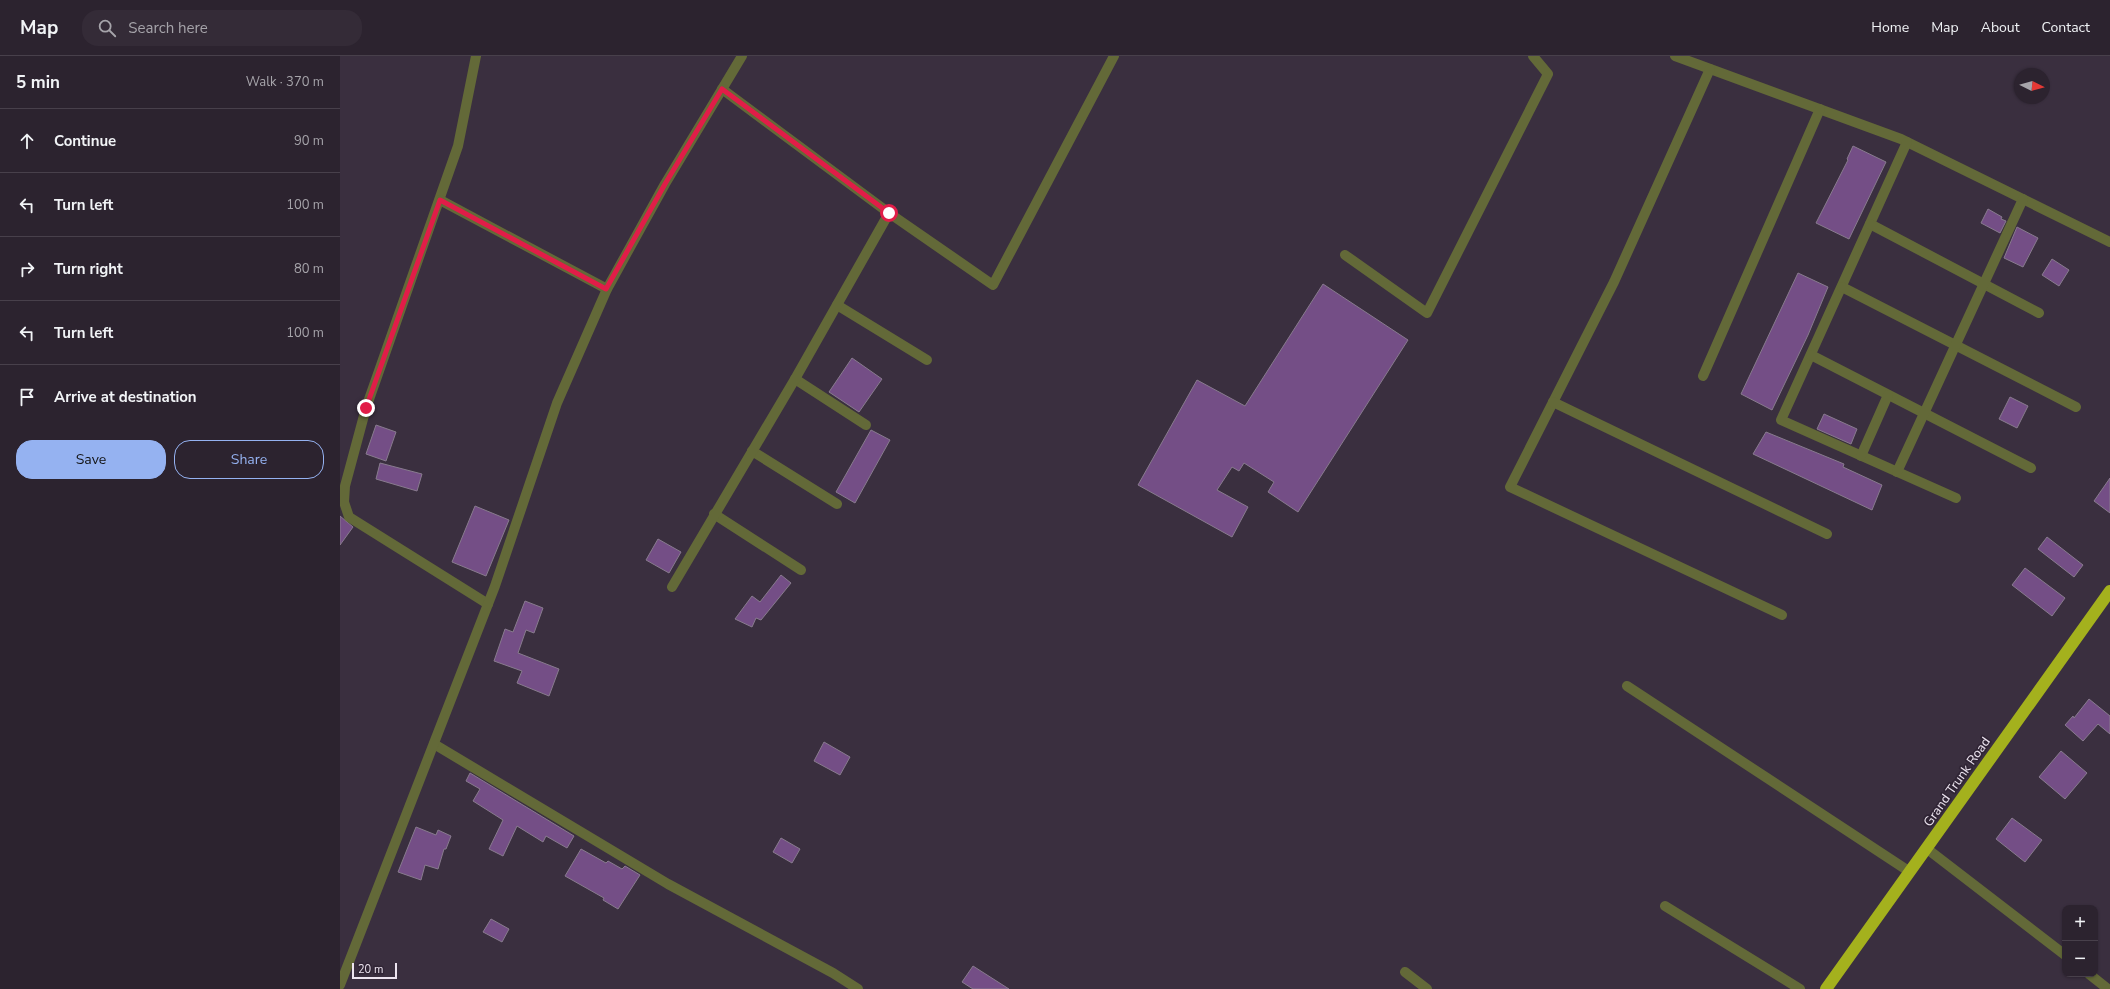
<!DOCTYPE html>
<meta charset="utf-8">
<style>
body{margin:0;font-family:"Nunito Sans",sans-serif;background:#342b37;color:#f1f3f6}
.controls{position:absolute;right:12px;bottom:12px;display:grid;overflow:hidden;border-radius:8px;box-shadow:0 1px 3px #0004}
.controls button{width:36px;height:36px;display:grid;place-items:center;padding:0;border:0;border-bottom:1px solid #48404b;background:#2c232f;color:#f1f3f6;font:20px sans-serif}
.compass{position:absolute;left:1674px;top:12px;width:36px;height:36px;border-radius:50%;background:#2c232f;box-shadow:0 1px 3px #0004;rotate:95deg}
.scale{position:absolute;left:12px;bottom:10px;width:45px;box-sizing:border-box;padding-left:4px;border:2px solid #ede5f0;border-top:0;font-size:11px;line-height:14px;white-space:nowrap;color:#ede5f0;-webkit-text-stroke:3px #302535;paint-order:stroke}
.stop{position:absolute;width:12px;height:12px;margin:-9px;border:3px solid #e11d48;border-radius:50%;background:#fff}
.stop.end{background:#e11d48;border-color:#fff;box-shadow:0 1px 4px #0008}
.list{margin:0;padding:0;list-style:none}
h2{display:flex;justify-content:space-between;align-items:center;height:52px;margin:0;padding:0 16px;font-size:17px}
h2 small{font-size:13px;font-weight:400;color:#a6a4aa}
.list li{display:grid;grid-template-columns:26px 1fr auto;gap:12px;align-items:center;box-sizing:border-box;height:64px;padding:0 16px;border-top:1px solid #48404b}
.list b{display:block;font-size:15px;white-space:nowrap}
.list em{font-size:13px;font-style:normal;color:#a6a4aa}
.actions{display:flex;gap:8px;padding:12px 16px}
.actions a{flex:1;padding:9px 0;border:1px solid #95b2f1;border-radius:16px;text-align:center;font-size:14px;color:#95b2f1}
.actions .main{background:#95b2f1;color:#111}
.icon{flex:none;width:22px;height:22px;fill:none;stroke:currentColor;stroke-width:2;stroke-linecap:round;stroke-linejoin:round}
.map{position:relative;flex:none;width:1770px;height:933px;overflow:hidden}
header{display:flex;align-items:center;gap:24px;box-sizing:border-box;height:56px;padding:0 20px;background:#2c232f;border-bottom:1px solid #48404b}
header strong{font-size:19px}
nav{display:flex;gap:22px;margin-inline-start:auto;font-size:14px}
.search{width:280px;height:36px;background:#342b37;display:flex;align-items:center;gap:10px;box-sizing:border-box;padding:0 14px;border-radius:16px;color:#a6a4aa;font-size:15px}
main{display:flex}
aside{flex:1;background:#2c232f}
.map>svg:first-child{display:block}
.building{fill:#744e86;stroke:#887b8e}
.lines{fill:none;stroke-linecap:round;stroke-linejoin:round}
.minor{stroke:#636938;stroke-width:10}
.highway{stroke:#a4b11d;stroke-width:12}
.route{stroke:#e11d48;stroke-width:5}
.labels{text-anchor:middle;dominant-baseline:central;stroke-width:3.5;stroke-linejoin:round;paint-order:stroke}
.street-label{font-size:13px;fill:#ede5f0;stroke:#302535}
</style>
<header>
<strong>Map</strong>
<div class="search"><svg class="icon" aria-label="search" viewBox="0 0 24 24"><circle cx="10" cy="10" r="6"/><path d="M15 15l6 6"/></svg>Search here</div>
<nav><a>Home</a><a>Map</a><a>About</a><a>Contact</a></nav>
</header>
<main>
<aside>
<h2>5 min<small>Walk · 370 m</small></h2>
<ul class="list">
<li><svg class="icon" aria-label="ahead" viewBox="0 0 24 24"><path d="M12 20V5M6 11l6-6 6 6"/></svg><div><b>Continue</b></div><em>90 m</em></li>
<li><svg class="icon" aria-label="left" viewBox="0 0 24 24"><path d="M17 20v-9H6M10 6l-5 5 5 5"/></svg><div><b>Turn left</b></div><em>100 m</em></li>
<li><svg class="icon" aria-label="right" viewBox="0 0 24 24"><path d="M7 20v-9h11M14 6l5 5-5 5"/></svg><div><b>Turn right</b></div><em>80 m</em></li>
<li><svg class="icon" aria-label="left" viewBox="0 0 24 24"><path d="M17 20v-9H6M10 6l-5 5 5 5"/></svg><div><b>Turn left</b></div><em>100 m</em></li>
<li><svg class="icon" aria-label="arrive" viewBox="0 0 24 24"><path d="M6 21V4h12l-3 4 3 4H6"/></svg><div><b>Arrive at destination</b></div></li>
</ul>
<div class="actions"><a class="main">Save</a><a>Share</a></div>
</aside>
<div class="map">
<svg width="1770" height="933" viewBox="0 0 1770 933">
<rect width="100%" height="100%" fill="#3a2f3f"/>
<g class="building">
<path d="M1513 90 1546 106 1509 183 1476 167 1508 104 1507 103Z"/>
<path d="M1648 153 1662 161 1661 163 1666 165 1660 177 1641 167Z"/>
<path d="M1677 171 1698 182 1683 211 1664 202Z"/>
<path d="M1712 203 1729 214 1719 230 1702 219Z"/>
<path d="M1458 217 1488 231 1468 279 1432 354 1401 338Z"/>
<path d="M983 228 1068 284 958 456 928 436 934 426 904 407 899 415 892 411 877 434 908 451 892 481 798 429 857 324 905 350Z"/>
<path d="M512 302 542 323 519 356 489 336Z"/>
<path d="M1670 341 1688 350 1677 372 1659 363Z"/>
<path d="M1484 358 1517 373 1511 388 1477 373Z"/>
<path d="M36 369 56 376 46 405 26 398Z"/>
<path d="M531 374 550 384 515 447 496 436Z"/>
<path d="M1426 376 1504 408 1503 411 1542 429 1532 454 1413 398Z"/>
<path d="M40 407 82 418 77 435 36 423Z"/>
<path d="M1770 422V457L1754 445Z"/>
<path d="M135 450 169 464 146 520 112 506Z"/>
<path d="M0 460 13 471 0 489Z"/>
<path d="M1707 481 1743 509 1734 521 1698 493Z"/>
<path d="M318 483 341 496 329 517 306 504Z"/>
<path d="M1685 512 1725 542 1712 560 1672 529Z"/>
<path d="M441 519 451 527 421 564 416 562 412 571 395 563 412 540 420 546Z"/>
<path d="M185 545 203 552 194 577 186 574 178 597 219 613 209 640 177 627 182 615 154 605 165 573 173 576Z"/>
<path d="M1749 643 1770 660V678L1758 668 1743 685 1725 669 1733 660 1734 662Z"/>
<path d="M484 686 510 701 500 719 474 705Z"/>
<path d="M1721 695 1747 717 1725 743 1699 721Z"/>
<path d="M130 717 234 780 227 792 206 780 203 786 177 770 163 800 149 793 163 764 133 745 140 733 126 725Z"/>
<path d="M1672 762 1702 784 1685 806 1656 783Z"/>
<path d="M76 771 96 779 98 774 111 780 106 793H104L98 813 85 809 81 824 58 816Z"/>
<path d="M441 782 460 793 452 807 433 796Z"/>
<path d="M241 793 266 807 268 805 282 813 285 810 300 819 278 853 263 844 264 842 225 820Z"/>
<path d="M151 863 169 873 162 886 143 876Z"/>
<path d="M633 910 669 933H633L622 926Z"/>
</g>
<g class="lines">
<g class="minor">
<path d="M136 0 118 90 26 352 5 430 4 446 9 461 148 548"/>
<path d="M1335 0 1561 83 1770 186"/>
<path d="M1370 13 1274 226 1170 431 1442 559"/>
<path d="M382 33 549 157 653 229 774 0"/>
<path d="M1567 86 1441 364 1616 442"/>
<path d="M100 144 267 233"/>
<path d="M1530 168 1699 257"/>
<path d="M1005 199 1087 257 1208 18 1193 0"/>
<path d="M1502 231 1736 351"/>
<path d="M497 249 587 304"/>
<path d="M1471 299 1691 412"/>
<path d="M1363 320 1480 53"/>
<path d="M455 323 526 369"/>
<path d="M1213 346 1487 478"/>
<path d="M412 395 497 448"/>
<path d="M1521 400 1548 339"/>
<path d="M1557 416 1683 143"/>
<path d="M374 458 461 514"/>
<path d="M332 531 455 323 549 157"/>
<path d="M1287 630 1570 816"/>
<path d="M94 688 328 828 493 917 518 933"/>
<path d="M1586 792 1725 899"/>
<path d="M1325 850 1460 933"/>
<path d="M1065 916 1087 933"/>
<path d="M1749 918 1768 933"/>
<path d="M0 929 155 530 217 347 267 233 325 128 402 0"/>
</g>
<path class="highway" d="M1486 933 1770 535"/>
</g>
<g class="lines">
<path class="route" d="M26 352 100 144 266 233 325 128 382 33 549 157"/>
</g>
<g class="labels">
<g class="street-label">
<text transform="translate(1617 726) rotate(-55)">Grand Trunk Road</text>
</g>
</g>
</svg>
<div class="controls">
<button>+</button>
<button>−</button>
</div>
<svg class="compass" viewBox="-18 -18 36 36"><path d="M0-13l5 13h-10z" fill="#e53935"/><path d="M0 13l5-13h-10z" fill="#a6a4aa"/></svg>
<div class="scale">20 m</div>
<div class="stop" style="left:549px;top:157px"></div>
<div class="stop end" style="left:26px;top:352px"></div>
</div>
</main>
